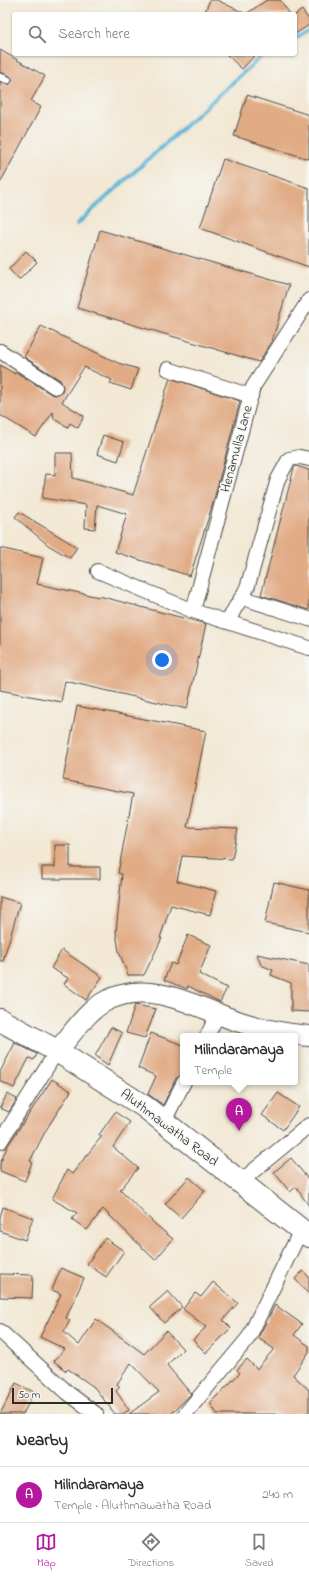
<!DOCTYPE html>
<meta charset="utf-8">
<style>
body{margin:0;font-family:"Indie Flower",sans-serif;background:#f2f2f3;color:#2b2b33}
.scale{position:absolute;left:12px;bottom:10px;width:101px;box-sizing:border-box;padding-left:4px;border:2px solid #2b2b2b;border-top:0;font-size:11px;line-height:14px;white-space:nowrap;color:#2b2b2b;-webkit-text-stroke:3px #f6f6f2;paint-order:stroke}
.you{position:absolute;left:162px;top:660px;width:14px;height:14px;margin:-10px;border:3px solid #fff;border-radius:50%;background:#1a73e8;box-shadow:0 0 0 6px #1a73e833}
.badge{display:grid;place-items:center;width:26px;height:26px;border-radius:50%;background:#b5179e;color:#fff;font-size:13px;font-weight:700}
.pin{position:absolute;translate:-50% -33px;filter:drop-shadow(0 1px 2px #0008)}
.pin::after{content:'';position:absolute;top:21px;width:14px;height:12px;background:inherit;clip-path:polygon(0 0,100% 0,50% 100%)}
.popup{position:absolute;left:180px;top:1033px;width:118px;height:52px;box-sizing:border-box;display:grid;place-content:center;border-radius:4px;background:#fff;filter:drop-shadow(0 1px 3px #0005);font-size:13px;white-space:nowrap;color:#7c7c81}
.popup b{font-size:15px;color:#2b2b33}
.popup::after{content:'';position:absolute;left:50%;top:100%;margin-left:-8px;border:8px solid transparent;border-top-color:#fff}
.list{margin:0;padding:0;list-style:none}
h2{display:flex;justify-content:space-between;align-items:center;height:52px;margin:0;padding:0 16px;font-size:17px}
h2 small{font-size:13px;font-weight:400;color:#7c7c81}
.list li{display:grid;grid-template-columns:26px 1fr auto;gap:12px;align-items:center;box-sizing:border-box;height:56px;padding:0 16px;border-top:1px solid #e1e1e2}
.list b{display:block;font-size:15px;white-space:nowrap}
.list p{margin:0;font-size:13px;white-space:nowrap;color:#7c7c81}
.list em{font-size:13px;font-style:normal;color:#7c7c81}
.icon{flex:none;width:22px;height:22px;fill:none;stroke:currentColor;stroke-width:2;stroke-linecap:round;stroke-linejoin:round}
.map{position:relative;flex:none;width:309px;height:1414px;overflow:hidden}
.search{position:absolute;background:#fff;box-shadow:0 1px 3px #0004;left:12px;right:12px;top:12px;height:44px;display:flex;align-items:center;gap:10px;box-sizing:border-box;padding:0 14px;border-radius:4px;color:#7c7c81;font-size:15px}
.sheet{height:108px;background:#fff}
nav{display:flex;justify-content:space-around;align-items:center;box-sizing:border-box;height:56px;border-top:1px solid #e1e1e2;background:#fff;font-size:11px;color:#7c7c81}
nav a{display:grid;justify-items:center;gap:2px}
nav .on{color:#b5179e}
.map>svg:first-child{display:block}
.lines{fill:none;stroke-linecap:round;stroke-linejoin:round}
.stream{stroke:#59b4d6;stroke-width:4}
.building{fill:#e1ab85}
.lane-casing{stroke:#494744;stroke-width:9}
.street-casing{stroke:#494744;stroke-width:16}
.secondary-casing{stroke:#494744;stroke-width:22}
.primary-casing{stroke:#494744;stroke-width:24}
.lane{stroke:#fff;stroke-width:7}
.street{stroke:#fff;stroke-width:14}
.secondary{stroke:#fff;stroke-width:20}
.primary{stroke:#fff;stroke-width:22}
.labels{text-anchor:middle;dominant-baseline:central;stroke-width:3;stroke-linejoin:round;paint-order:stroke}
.street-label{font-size:14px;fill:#2b2b2b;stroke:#f6f6f2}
</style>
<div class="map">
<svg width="309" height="1414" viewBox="0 0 309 1414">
<rect width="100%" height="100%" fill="#f6f6f2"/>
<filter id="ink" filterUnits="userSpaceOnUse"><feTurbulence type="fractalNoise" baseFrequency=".025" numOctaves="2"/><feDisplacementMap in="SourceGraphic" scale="8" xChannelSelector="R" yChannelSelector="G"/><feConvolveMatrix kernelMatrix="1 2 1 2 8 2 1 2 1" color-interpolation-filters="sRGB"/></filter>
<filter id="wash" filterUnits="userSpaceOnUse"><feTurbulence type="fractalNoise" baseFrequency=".012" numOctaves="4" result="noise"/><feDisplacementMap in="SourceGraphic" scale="16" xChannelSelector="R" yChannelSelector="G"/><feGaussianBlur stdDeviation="0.9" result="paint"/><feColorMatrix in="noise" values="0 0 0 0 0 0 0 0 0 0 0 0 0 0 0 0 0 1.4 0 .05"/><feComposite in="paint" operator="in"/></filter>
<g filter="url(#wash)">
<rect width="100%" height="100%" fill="#f2e8d4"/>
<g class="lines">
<g class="stream">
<path d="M295 38 309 30"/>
<path d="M77 224 264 54"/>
</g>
</g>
<g id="blocks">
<g class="building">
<path d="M210 0H217L246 14 267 0H280L290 14H204Z"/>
<path d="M302 10 309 20V25L295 34V15Z"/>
<path d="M0 50 45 76 31 101 41 107 0 183V82L9 85 13 80 10 76 0 72Z"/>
<path d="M226 54H256L242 69Z"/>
<path d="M247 95 309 115V159L234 136Z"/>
<path d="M223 159 309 188V267L200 228Z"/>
<path d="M100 230 289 285 272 341 259 362 77 308Z"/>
<path d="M26 251 37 262 19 280 9 269Z"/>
<path d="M41 326 118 363 138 369 131 390 110 383 112 380 84 367 62 402 84 416 78 428 70 423 68 427 54 419 53 412 36 437 0 415V365L15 374 16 372 51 394 55 395 62 392 63 387 60 380 24 357Z"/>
<path d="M170 378 240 401 213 503 190 576 115 552 127 514 97 505 95 529 85 528 86 505 42 498 46 474 55 475V453H72L73 478 133 495Z"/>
<path d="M103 435 124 442 118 461 97 454Z"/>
<path d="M296 466 309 470V610L261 595 294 468Z"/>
<path d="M19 512 77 547 70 558 48 545 15 517Z"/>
<path d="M0 548 43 558 37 584 99 597V596L206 624 187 709 65 681 61 702 0 690Z"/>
<path d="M77 706 206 731 187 827 238 829 232 859 182 856 177 881 216 891 210 915 171 905 160 938H162L144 975H128L119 952 116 932 122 874 118 873 133 794 63 780Z"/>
<path d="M55 845H70V867H100V879H42V867H55Z"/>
<path d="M274 882 309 890V932L265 923Z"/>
<path d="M0 897 20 903 3 961H0Z"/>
<path d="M188 935 211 945 199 974 227 988 220 1002 188 986 187 989 164 980 171 963 176 965Z"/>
<path d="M62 950 102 977 86 1000 64 984 68 978 51 968Z"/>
<path d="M257 954 309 965V1012L291 1011V983L271 975 273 970 261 965Z"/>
<path d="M135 1005 156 1009 145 1038 126 1033Z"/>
<path d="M111 1027 122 1033 108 1065 95 1056Z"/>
<path d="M151 1033 183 1045V1074L176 1078 163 1105 148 1094 156 1076 138 1068Z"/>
<path d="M15 1043 37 1054 34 1060 29 1058 14 1088 0 1081V1072Z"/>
<path d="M52 1079 71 1091 46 1130 30 1161 32 1162 25 1181 0 1171V1164L7 1147Z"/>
<path d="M278 1093 299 1107 283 1130 262 1115Z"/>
<path d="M7 1094 17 1099 9 1112 0 1108Z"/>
<path d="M115 1112 130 1122 113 1147 138 1168 120 1190 155 1224 173 1239 155 1260 103 1209 87 1230 72 1219 77 1213 52 1199 67 1170 72 1174 102 1136 99 1135Z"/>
<path d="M291 1158 309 1180V1206L296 1187 290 1192 274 1172Z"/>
<path d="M189 1177 205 1191 181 1218 165 1204Z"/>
<path d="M3 1207 33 1218 25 1240 0 1231V1217Z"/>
<path d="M105 1238 124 1251 106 1277 87 1264Z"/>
<path d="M61 1268 84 1278 66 1318 70 1320 64 1332 79 1345 96 1319 144 1354 166 1331 183 1349 167 1365 191 1394 171 1414H129L159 1392 131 1363 117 1384 120 1387 116 1391 129 1410 123 1414H115L94 1387 68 1369 66 1371 54 1361 65 1349 40 1337 61 1294 52 1290Z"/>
<path d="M303 1271 309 1277V1294L295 1279Z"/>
<path d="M0 1274 33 1275 32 1298 0 1297Z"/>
<path d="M213 1282 238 1303 223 1320 231 1328 206 1353 193 1340 206 1327 183 1309 195 1293 201 1297Z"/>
<path d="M168 1291 182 1307 164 1323 150 1307Z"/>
<path d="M275 1305 302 1324 294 1335 309 1346V1352L293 1375 309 1390V1414H217L210 1403 240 1373 237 1370 247 1359 257 1369 274 1349 258 1338Z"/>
<path d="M16 1383 34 1392 23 1414H0Z"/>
</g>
</g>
</g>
<g filter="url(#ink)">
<use href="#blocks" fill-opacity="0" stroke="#494744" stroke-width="1"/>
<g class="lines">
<defs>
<path id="lane" d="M0 77 8 80"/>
<g id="street">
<path d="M0 351 55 387"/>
<path d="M168 369 251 396"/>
<path d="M98 571 193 611 309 648"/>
<path d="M243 598 309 619"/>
<path d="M193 611 253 387 309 300"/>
<path d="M229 622C233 606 242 601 248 585L278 479 289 459 300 457 309 459"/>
<path d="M207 1036 218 1014"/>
<path d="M164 1121 184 1082"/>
<path d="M0 1142 57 1051"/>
<path d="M240 1182 309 1125"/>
<path d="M0 1331 68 1393 96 1414"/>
<path d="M185 1414 249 1337 301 1230"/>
</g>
<path id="secondary" d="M57 1051C72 1035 86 1011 106 1001 150 978 196 1007 237 1021 261 1029 284 1034 309 1036"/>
<path id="primary" d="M0 1020 57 1051 145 1107 309 1236"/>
</defs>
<use href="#lane" class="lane-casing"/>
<use href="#street" class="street-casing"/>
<use href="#secondary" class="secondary-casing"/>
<use href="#primary" class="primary-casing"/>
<use href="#lane" class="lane"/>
<use href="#street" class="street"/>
<use href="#secondary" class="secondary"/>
<use href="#primary" class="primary"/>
</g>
</g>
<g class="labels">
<g class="street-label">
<text transform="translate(237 449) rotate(-75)">Henamulla Lane</text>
<text transform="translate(169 1128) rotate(37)">Aluthmawatha Road</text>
</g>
</g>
</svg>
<div class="scale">50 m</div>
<div class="you"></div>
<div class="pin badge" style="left:239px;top:1131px">A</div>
<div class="popup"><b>Milindaramaya</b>Temple</div>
<div class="search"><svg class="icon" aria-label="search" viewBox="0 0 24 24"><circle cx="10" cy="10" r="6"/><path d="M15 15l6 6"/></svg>Search here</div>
</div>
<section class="sheet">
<h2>Nearby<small></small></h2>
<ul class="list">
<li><span class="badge">A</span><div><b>Milindaramaya</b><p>Temple · Aluthmawatha Road</p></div><em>240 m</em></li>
</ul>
</section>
<nav>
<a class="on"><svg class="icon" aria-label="map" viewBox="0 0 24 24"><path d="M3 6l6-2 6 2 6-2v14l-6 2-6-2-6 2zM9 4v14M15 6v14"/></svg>Map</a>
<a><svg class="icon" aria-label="directions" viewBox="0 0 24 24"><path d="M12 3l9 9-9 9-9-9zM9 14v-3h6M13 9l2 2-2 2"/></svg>Directions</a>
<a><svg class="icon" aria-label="saved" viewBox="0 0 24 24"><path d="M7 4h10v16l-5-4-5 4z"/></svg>Saved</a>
</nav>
